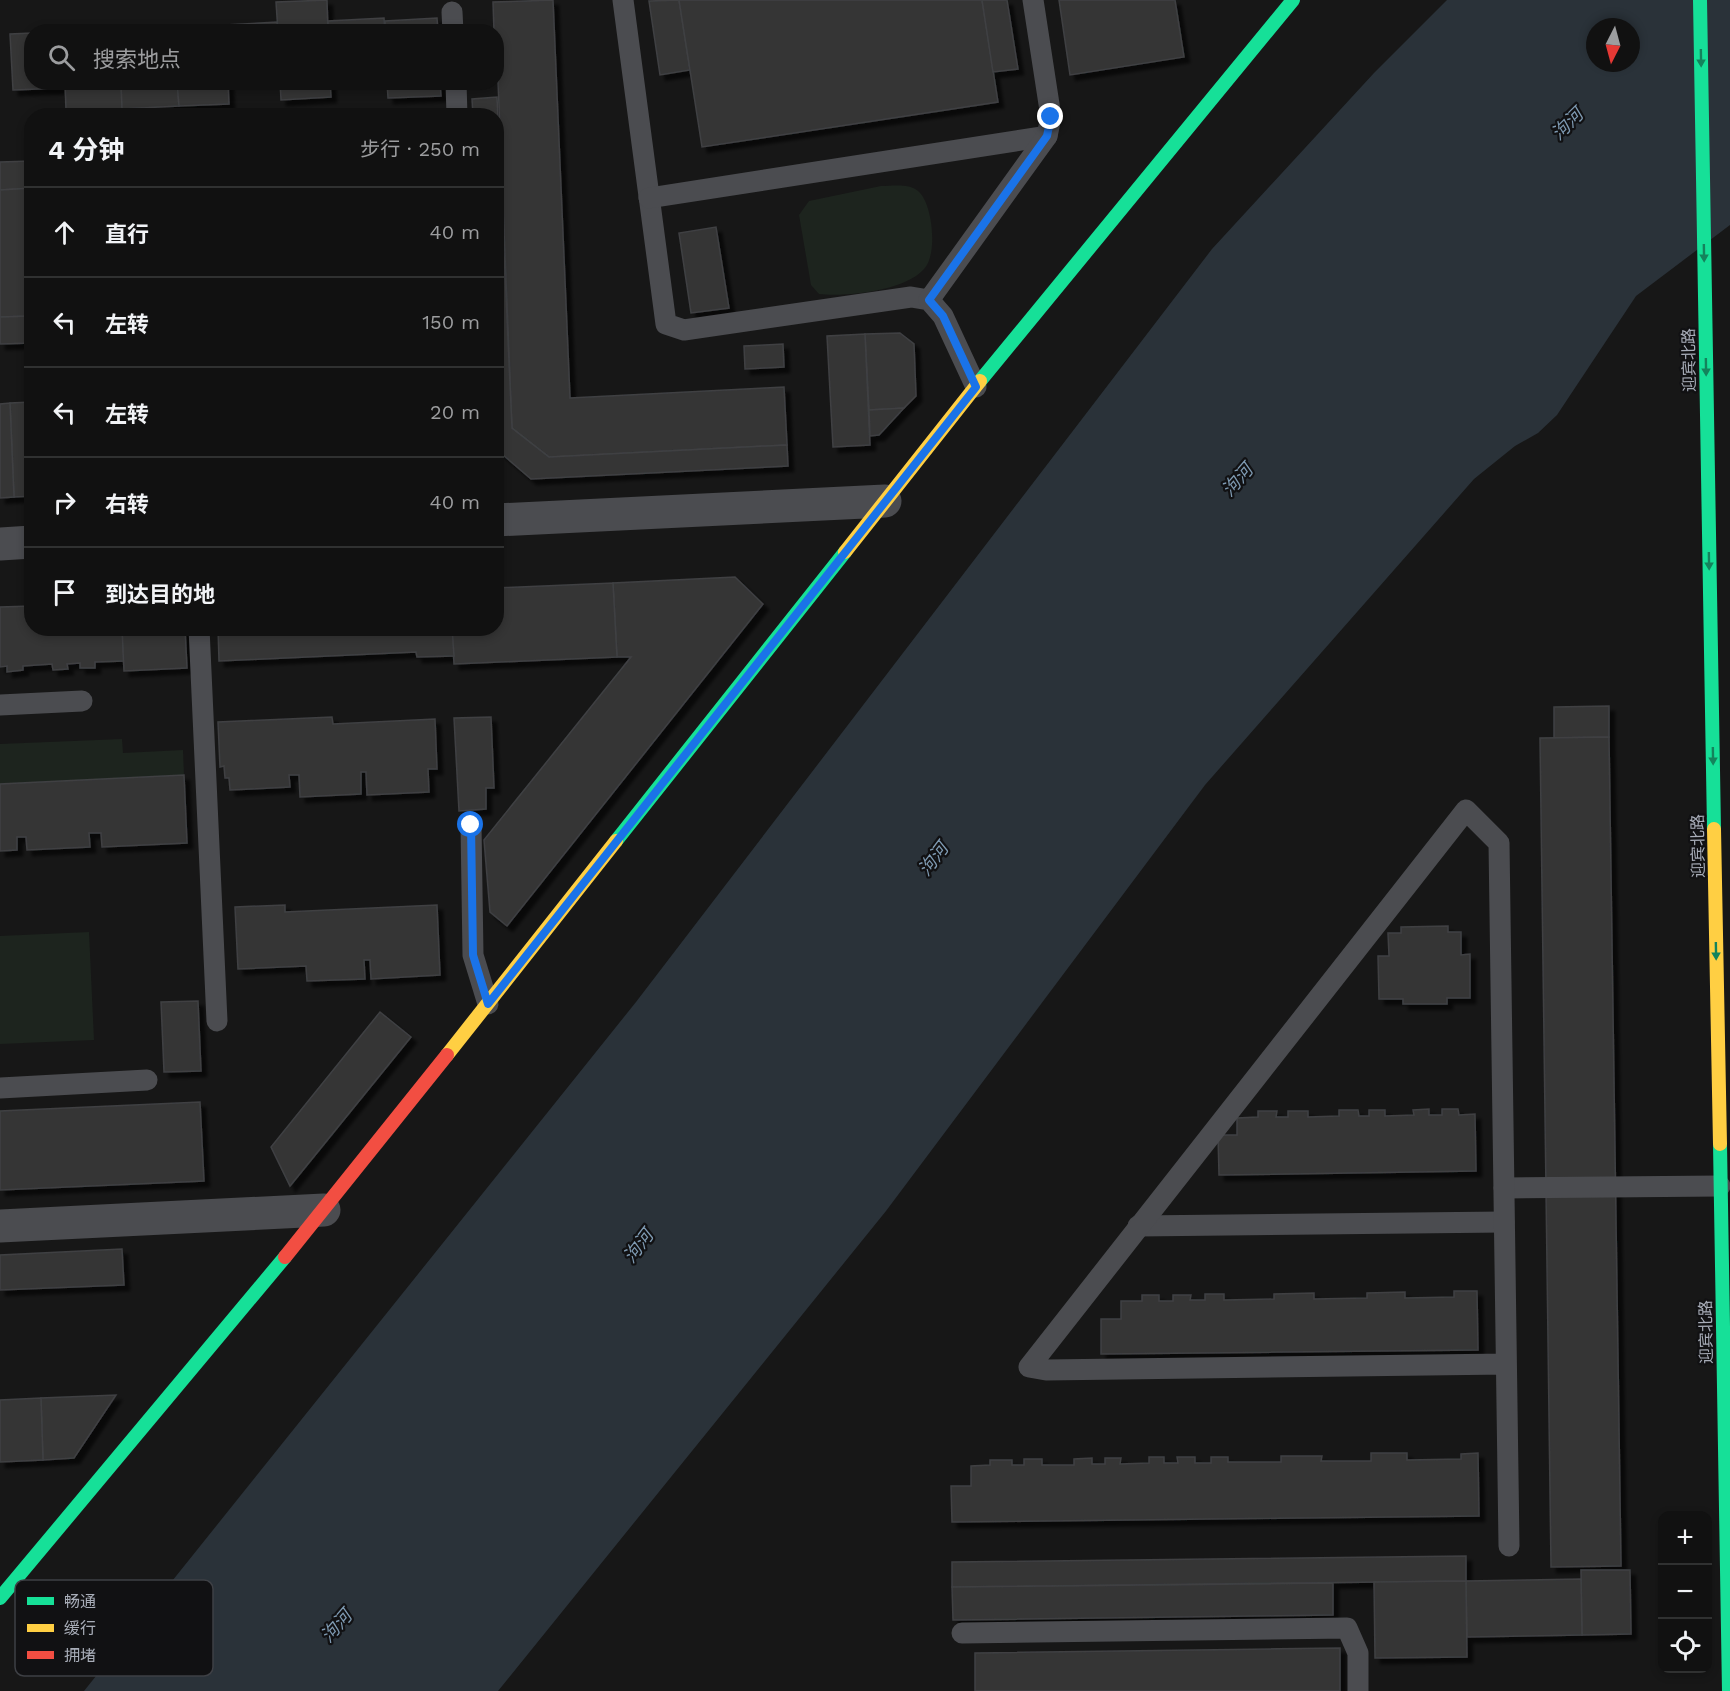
<!DOCTYPE html>
<html lang="zh">
<meta charset="utf-8">
<style>
body{margin:0;font-family:"Work Sans","Noto Sans SC",sans-serif;background:#1a1a1a;color:#f1f3f6}
.controls{position:absolute;right:18px;bottom:18px;display:grid;overflow:hidden;border-radius:12px;box-shadow:0 3px 9px #0003}
.controls button{width:54px;height:54px;display:grid;place-items:center;padding:0;border:0;border-bottom:2px solid #303131;background:#111;color:#f1f3f6;font:30px sans-serif}
.compass{position:absolute;left:1586px;top:18px;width:54px;height:54px;border-radius:50%;background:#111;box-shadow:0 3px 9px #0003;rotate:186deg}
.stop{position:absolute;width:18px;height:18px;margin:-14px;border:4px solid #1a73e8;border-radius:50%;background:#fff}
.stop.end{background:#1a73e8;border-color:#fff;box-shadow:0 2px 6px #0008}
.list{margin:0;padding:0;list-style:none}
h2{display:flex;justify-content:space-between;align-items:center;height:78px;margin:0;padding:0 24px;font-size:26px}
h2 small{font-size:20px;font-weight:400;color:#9c9d9f}
.list li{display:grid;grid-template-columns:39px 1fr auto;gap:18px;align-items:center;box-sizing:border-box;height:90px;padding:0 24px;border-top:2px solid #303131}
.list b{display:block;font-size:22px;white-space:nowrap}
.list em{font-size:20px;font-style:normal;color:#9c9d9f}
.icon{flex:none;width:33px;height:33px;fill:none;stroke:currentColor;stroke-width:2;stroke-linecap:round;stroke-linejoin:round}
.map{position:relative;flex:none;width:1730px;height:1691px;overflow:hidden}
.search{position:absolute;background:#111;box-shadow:0 3px 9px #0003;left:24px;top:24px;width:480px;height:66px;display:flex;align-items:center;gap:15px;box-sizing:border-box;padding:0 21px;border-radius:24px;color:#9c9d9f;font-size:22px}
.panel{position:absolute;background:#111;box-shadow:0 3px 9px #0003;left:24px;top:108px;width:480px;height:528px;border-radius:24px}
.map>svg:first-child{display:block}
.green{fill:#1d241e}
.water{fill:#2a3239;fill-rule:evenodd}
.building{fill:#353536;stroke:#3f4043;stroke-width:1.5;filter:url(#shadow)}
.lines{fill:none;stroke-linecap:round;stroke-linejoin:round}
.lane{stroke:#4b4c50;stroke-width:21}
.street{stroke:#4b4c50;stroke-width:33}
.fast{stroke:#16e098;stroke-width:14}
.slow{stroke:#ffcf43;stroke-width:14}
.jam{stroke:#f24e42;stroke-width:14}
.oneway{fill:#14835c}
.route{stroke:#1a73e8;stroke-width:8}
.labels{text-anchor:middle;dominant-baseline:central;stroke-width:4.5;stroke-linejoin:round;paint-order:stroke}
.street-label{font-size:16px;fill:#a8adb8;stroke:#111113}
.water-label{font-size:18px;font-style:italic;fill:#7f9bb3;stroke:#111113}
.key{fill:#111113;stroke:#3e4045;stroke-width:1.5}
.key-label{font-size:16px;fill:#a8adb8}
</style>
<div class="map">
<svg width="1730" height="1691" viewBox="0 0 1730 1691">
<defs>
<filter id="shadow"><feDropShadow dx="5.5" dy="5.5" stdDeviation="1.5" flood-color="#0009"/></filter>
</defs>
<rect width="100%" height="100%" fill="#171717"/>
<g class="green">
<path d="M881 186C892 186 909 183 918 191 933 203 938 255 924 269 905 291 846 297 819 294L811 285 799 215 809 201Z"/>
<path d="M122 739 123 753 183 750 184 775 0 784V744Z"/>
<path d="M89 932 94 1040 0 1044V936Z"/>
</g>
<path class="water" d="M1447 0H1730V225L1636 296 1557 415 1538 433 1515 446 1474 479 1205 785 886 1211 498 1691H84L636 1002 1212 249 1374 73ZM1595 27H1631V63H1595Z"/>
<g class="building">
<path d="M327 0 328 32H278L276 2Z"/>
<path d="M553 0 570 398 784 387 787 445 549 457 512 428 496 32H494L493 2Z"/>
<path d="M679 0 690 70 660 75 649 1Z"/>
<path d="M679 0H982L998 102 702 147Z"/>
<path d="M982 0H1007L1018 69 993 72Z"/>
<path d="M1059 0H1175L1184 57 1070 75Z"/>
<path d="M384 18 385 32H328V21Z"/>
<path d="M437 18 438 32H385V21Z"/>
<path d="M277 22 278 32H226L225 25Z"/>
<path d="M225 25 226 32H175V27Z"/>
<path d="M175 27V32H119V29Z"/>
<path d="M32 33V82H65V88L13 90 10 34Z"/>
<path d="M65 82H121L122 109 66 111Z"/>
<path d="M121 82H177L179 106 122 109Z"/>
<path d="M177 82H228L229 104 179 106Z"/>
<path d="M280 82H330L331 97 281 100Z"/>
<path d="M387 82H440L441 96 388 98Z"/>
<path d="M497 97 512 428 549 457 787 445 788 466 531 479 496 449V116H473L472 99Z"/>
<path d="M32 161V188L0 190V162Z"/>
<path d="M32 188V316L0 317V190Z"/>
<path d="M716 227 729 308 691 313 679 233Z"/>
<path d="M32 316V343L0 344V317Z"/>
<path d="M900 333 914 344 916 396 904 408 869 410 865 334Z"/>
<path d="M865 334 870 445 833 447 827 336Z"/>
<path d="M783 344 784 367 745 369 744 346Z"/>
<path d="M32 402V496L14 497 10 403Z"/>
<path d="M10 403 14 497 0 498V404Z"/>
<path d="M904 408 879 435 870 436 869 410Z"/>
<path d="M735 577 763 604 507 926 490 912 484 840 631 657H617L613 583Z"/>
<path d="M613 583 617 657 454 664 452 628H496V588Z"/>
<path d="M32 606V628H122L124 661 95 662V668H80V663L67 664 68 669 53 670 52 664 23 666V670L7 672V666L0 667V607Z"/>
<path d="M122 628H185L187 668 124 671Z"/>
<path d="M218 628H452L454 656 417 657 416 652 219 661Z"/>
<path d="M1609 706V737L1554 738V707Z"/>
<path d="M332 717 333 724 435 719 437 769H428L429 792 367 795 366 772H361V794L300 797 299 775H289L290 787 230 790 229 778H225L224 766 220 767 218 722Z"/>
<path d="M491 717 494 788H486V809L459 811 454 718Z"/>
<path d="M1609 737 1621 1566 1551 1567 1540 738Z"/>
<path d="M184 775 187 843 102 847 101 833H89L90 847 27 850 26 837H17V850L0 851V784Z"/>
<path d="M285 905V912L437 905 440 975 371 979 370 960H364L365 979 307 981 306 966 238 969 235 907Z"/>
<path d="M1448 926V932H1461V955L1470 954V998H1447V1004H1403V999H1379L1378 956H1389L1388 933H1401V927Z"/>
<path d="M198 1001 201 1071 164 1072 161 1002Z"/>
<path d="M380 1012 411 1037 290 1186 271 1147Z"/>
<path d="M200 1102 204 1181 0 1190V1111Z"/>
<path d="M1429 1109V1115H1442V1109H1458L1459 1115 1475 1114 1476 1171 1219 1175 1218 1135H1237V1118L1258 1117V1111H1277L1276 1117H1288V1111H1308V1117L1339 1116V1110H1358L1359 1116H1369V1110H1385V1116L1414 1115 1413 1110Z"/>
<path d="M122 1249 124 1285 0 1290V1255Z"/>
<path d="M1454 1291H1477L1478 1350 1101 1354V1319H1121V1301H1142V1295H1159V1301H1173V1295H1191L1190 1300H1205V1294H1224V1300L1274 1299V1294L1314 1293V1299L1367 1298V1293L1405 1292V1298L1454 1297Z"/>
<path d="M116 1395 74 1458 43 1460 41 1398Z"/>
<path d="M41 1398 43 1460 0 1462V1400Z"/>
<path d="M1371 1453H1407V1460L1461 1459V1454L1478 1453 1479 1516 952 1522 951 1486H971V1466L990 1465V1460H1012V1465H1024V1459H1042V1465H1074V1459L1092 1458V1464H1105V1458H1121L1120 1464 1149 1463V1457H1164V1463H1178L1177 1457H1195V1463H1211V1457H1228V1462H1281V1456H1322L1321 1461H1371Z"/>
<path d="M1466 1556V1581L952 1587V1562Z"/>
<path d="M1581 1570H1630L1631 1634 1582 1635Z"/>
<path d="M1581 1579 1582 1635 1467 1637 1466 1581Z"/>
<path d="M1466 1581 1467 1657 1375 1658 1374 1582Z"/>
<path d="M1333 1583V1615L953 1620 952 1587Z"/>
<path d="M1340 1648V1691H975V1653Z"/>
</g>
<g class="lines">
<g class="lane">
<path d="M623 0 666 324 684 330 911 297 929 300 943 316 976 387"/>
<path d="M452 12 453 32"/>
<path d="M456 82 457 116"/>
<path d="M649 198 1047 136"/>
<path d="M929 300 1047 136 1051 117 1033 0"/>
<path d="M199 628 217 1021"/>
<path d="M0 705 82 701"/>
<path d="M471 825 473 955 488 1004"/>
<path d="M0 1088 147 1080"/>
<path d="M1504 1188 1720 1186"/>
<path d="M1138 1226 1504 1222"/>
<path d="M1506 1364 1046 1370 1029 1367 1466 810 1499 843 1509 1546"/>
<path d="M962 1633 1347 1628 1358 1653V1691"/>
</g>
<g class="street">
<path d="M496 520 885 501"/>
<path d="M0 544 32 542"/>
<path d="M0 1226 324 1210"/>
</g>
<g class="fast">
<path d="M1700 0 1714 829"/>
<path d="M980 381 1293 0"/>
<path d="M616 841 845 552"/>
<path d="M1720 1144 1729 1691"/>
<path d="M0 1598 285 1257"/>
</g>
<g class="slow">
<path d="M845 552 980 381"/>
<path d="M1714 829 1720 1144"/>
<path d="M447 1055 616 841"/>
</g>
<path class="jam" d="M285 1257 447 1055"/>
</g>
<defs><path id="oneway-solid" d="M-6-.8H1V-3.2L6.5 0L1 3.2V.8H-6Z" transform="scale(1.5)"/></defs>
<g class="oneway">
<use href="#oneway-solid" transform="translate(1701 58) rotate(89)"/>
<use href="#oneway-solid" transform="translate(1704 253) rotate(89)"/>
<use href="#oneway-solid" transform="translate(1706 367) rotate(89)"/>
<use href="#oneway-solid" transform="translate(1709 561) rotate(89)"/>
<use href="#oneway-solid" transform="translate(1713 756) rotate(89)"/>
<use href="#oneway-solid" transform="translate(1716 951) rotate(89)"/>
</g>
<g class="lines">
<path class="route" d="M471 825 473 955 488 1004 976 387 943 316 929 300 1047 136 1051 117"/>
</g>
<g class="labels">
<g class="street-label">
<text transform="translate(1689 360) rotate(-91)">迎宾北路</text>
<text transform="translate(1698 846) rotate(-91)">迎宾北路</text>
<text transform="translate(1706 1332) rotate(-91)">迎宾北路</text>
</g>
<g class="water-label">
<text transform="translate(1567 124) rotate(-45)">泃河</text>
<text transform="translate(1237 480) rotate(-49)">泃河</text>
<text transform="translate(933 859) rotate(-53)">泃河</text>
<text transform="translate(638 1246) rotate(-53)">泃河</text>
<text transform="translate(336 1626) rotate(-49)">泃河</text>
</g>
</g>
<rect x="15" y="1580" width="198" height="96" rx="9" class="key"/>
<rect x="27" y="1597" width="27" height="8" fill="#16e098"/>
<rect x="27" y="1624" width="27" height="8" fill="#ffcf43"/>
<rect x="27" y="1651" width="27" height="8" fill="#f24e42"/>
<g class="key-label">
<text x="64" y="1607">畅通</text>
<text x="64" y="1634">缓行</text>
<text x="64" y="1661">拥堵</text>
</g>
</svg>
<div class="controls">
<button>+</button>
<button>−</button>
<button><svg class="icon" aria-label="locate" viewBox="0 0 24 24"><circle cx="12" cy="12" r="6"/><path d="M12 2v4M12 18v4M2 12h4M18 12h4"/></svg></button>
</div>
<svg class="compass" viewBox="-18 -18 36 36"><path d="M0-13l5 13h-10z" fill="#e53935"/><path d="M0 13l5-13h-10z" fill="#9c9d9f"/></svg>
<div class="stop" style="left:471px;top:825px"></div>
<div class="stop end" style="left:1051px;top:117px"></div>
<div class="search"><svg class="icon" aria-label="search" viewBox="0 0 24 24"><circle cx="10" cy="10" r="6"/><path d="M15 15l6 6"/></svg>搜索地点</div>
<section class="panel">
<h2>4 分钟<small>步行 · 250 m</small></h2>
<ul class="list">
<li><svg class="icon" aria-label="ahead" viewBox="0 0 24 24"><path d="M12 20V5M6 11l6-6 6 6"/></svg><div><b>直行</b></div><em>40 m</em></li>
<li><svg class="icon" aria-label="left" viewBox="0 0 24 24"><path d="M17 20v-9H6M10 6l-5 5 5 5"/></svg><div><b>左转</b></div><em>150 m</em></li>
<li><svg class="icon" aria-label="left" viewBox="0 0 24 24"><path d="M17 20v-9H6M10 6l-5 5 5 5"/></svg><div><b>左转</b></div><em>20 m</em></li>
<li><svg class="icon" aria-label="right" viewBox="0 0 24 24"><path d="M7 20v-9h11M14 6l5 5-5 5"/></svg><div><b>右转</b></div><em>40 m</em></li>
<li><svg class="icon" aria-label="arrive" viewBox="0 0 24 24"><path d="M6 21V4h12l-3 4 3 4H6"/></svg><div><b>到达目的地</b></div></li>
</ul>
</section>
</div>
